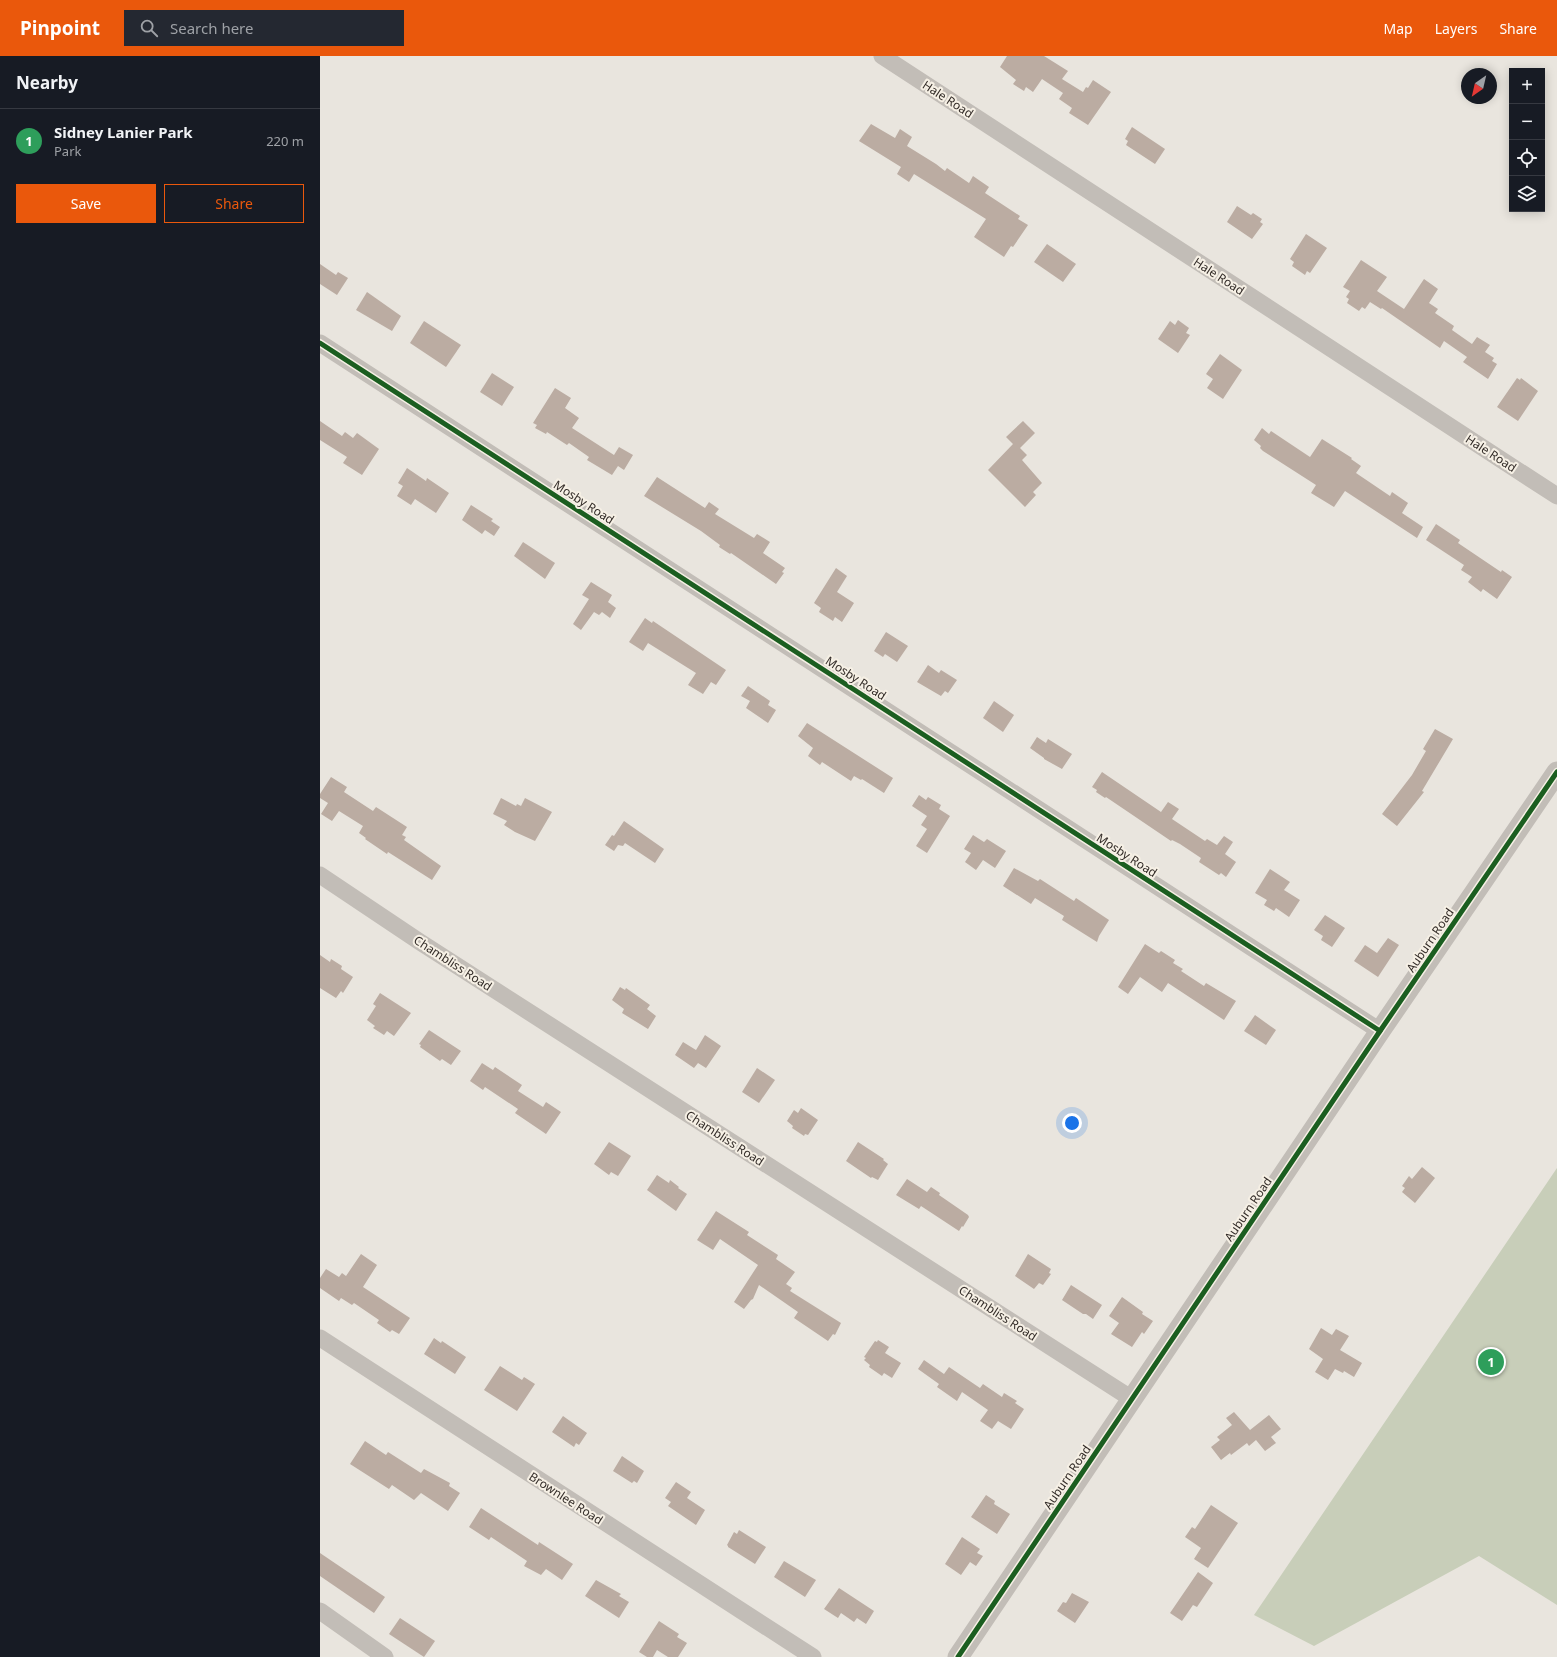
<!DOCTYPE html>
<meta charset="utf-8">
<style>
body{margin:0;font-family:"Noto Sans",sans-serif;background:#242831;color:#f1f3f6}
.controls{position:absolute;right:12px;top:12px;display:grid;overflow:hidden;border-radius:0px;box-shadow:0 2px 10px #0003}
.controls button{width:36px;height:36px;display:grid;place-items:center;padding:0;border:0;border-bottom:1px solid #363941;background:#171b24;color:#f1f3f6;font:20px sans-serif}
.compass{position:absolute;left:1141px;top:12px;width:36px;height:36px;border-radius:50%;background:#171b24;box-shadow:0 2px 10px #0003;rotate:214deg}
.you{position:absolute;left:752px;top:1067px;width:14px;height:14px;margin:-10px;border:3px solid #fff;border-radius:50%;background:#1a73e8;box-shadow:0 0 0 6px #1a73e833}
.badge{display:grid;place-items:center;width:26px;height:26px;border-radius:50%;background:#ea580c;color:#fff;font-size:13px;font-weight:700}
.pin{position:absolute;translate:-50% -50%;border:2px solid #fff;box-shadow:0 1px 4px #0006}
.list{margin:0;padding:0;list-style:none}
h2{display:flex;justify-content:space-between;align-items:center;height:52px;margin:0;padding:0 16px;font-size:17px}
h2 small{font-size:13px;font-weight:400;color:#9ea1a6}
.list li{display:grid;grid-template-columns:26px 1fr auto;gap:12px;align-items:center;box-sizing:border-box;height:64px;padding:0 16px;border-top:1px solid #363941}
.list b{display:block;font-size:15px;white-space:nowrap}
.list p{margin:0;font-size:13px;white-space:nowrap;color:#9ea1a6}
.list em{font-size:13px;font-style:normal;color:#9ea1a6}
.actions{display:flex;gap:8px;padding:12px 16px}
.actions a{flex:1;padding:9px 0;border:1px solid #ea580c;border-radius:0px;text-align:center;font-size:14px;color:#ea580c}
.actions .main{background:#ea580c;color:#fff}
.icon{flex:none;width:22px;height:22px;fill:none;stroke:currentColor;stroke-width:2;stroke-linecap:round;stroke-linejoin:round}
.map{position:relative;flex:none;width:1237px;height:1601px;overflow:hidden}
header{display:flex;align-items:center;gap:24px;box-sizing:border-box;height:56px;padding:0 20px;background:#ea580c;color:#fff}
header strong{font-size:19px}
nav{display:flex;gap:22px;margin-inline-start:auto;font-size:14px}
.search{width:280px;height:36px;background:#242831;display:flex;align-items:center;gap:10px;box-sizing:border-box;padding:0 14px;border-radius:0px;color:#9ea1a6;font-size:15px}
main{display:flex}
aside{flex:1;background:#171b24}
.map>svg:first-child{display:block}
.green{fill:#c8ceb9}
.building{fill:#bbaca2}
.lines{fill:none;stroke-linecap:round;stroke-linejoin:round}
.minor{stroke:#c2bdb7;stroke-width:17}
.tertiary{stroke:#c2bdb7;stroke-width:21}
.cycleway-casing{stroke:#f6f0e5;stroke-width:8}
.cycleway{stroke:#1b5e20;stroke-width:5}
.labels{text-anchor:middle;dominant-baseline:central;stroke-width:4;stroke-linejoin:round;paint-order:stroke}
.street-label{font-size:12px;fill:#322b27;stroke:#f6f0e5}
</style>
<header>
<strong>Pinpoint</strong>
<div class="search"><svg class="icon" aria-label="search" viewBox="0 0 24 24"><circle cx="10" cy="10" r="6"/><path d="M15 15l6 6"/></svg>Search here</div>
<nav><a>Map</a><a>Layers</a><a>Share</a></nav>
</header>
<main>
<aside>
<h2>Nearby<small></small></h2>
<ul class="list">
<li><span class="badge" style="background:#2e9e5b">1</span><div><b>Sidney Lanier Park</b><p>Park</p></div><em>220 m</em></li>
</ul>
<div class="actions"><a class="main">Save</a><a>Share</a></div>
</aside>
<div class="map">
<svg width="1237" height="1601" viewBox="0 0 1237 1601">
<rect width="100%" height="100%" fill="#e9e5de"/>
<path class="green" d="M1237 1112V1549L1159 1500 994 1590 934 1559Z"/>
<g class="building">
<path d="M687 0H724L748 15 742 23 763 36 766 31 768 32 773 24 791 36 768 69 749 57 752 52 739 43 743 37 722 23 713 36 706 31 704 35 693 28 696 24 680 11Z"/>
<path d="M551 68 575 82 580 73 592 81 587 90 616 108 625 115 627 112 649 127 653 120 669 131 665 137 700 160 698 163 708 169 693 191 691 190 684 201 654 181 666 163 594 118 589 126 577 118 581 111 539 85Z"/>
<path d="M812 71 845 93 835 108 806 89 808 85 805 83Z"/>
<path d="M917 150 931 159 933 157 942 163 940 166 943 168 932 183 907 166Z"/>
<path d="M986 178 1007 192 990 217 987 215 985 219 972 210 974 206 970 203Z"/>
<path d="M727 188 756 208 743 226 714 206Z"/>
<path d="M1041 204 1067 221 1057 235 1084 253 1104 223 1118 233 1109 247 1118 253 1115 257 1134 270 1132 274 1152 288 1157 281 1170 289 1165 296 1174 302 1172 305 1177 308 1168 323 1143 306 1147 301 1124 285 1120 292 1062 252 1061 253 1050 246 1045 253 1042 251 1039 255 1027 247 1029 243 1026 241 1030 235 1023 231Z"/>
<path d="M0 208 16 219 18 216 28 222 17 239 0 228Z"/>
<path d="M47 236 81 260 72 275 36 254Z"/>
<path d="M858 264 869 272 866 277 870 279 858 297 838 283 850 265 855 269Z"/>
<path d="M104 265 141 289 126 311 90 287Z"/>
<path d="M900 298 922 314 903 343 887 332 893 323 886 318Z"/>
<path d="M172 317 194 331 182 350 160 336Z"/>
<path d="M1197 322 1200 324 1201 322 1218 335 1198 365 1177 351Z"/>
<path d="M235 332 251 342 245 352 259 362 252 372 294 399 299 391 313 399 304 414 298 410 292 419 267 404 269 401 249 387 247 389 227 376 226 378 215 372 217 369 213 367Z"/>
<path d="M0 365 22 380 25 376 33 382 37 377 59 393 42 419 23 407 27 401 0 384Z"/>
<path d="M703 365 715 377 700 392 707 399 702 404 722 427 713 436 716 439 705 451 668 414 693 388 686 381Z"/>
<path d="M942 372 949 378 951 375 990 401 1002 383 1032 402 1031 403 1041 410 1036 417 1070 440 1072 436 1088 447 1082 457 1103 471 1097 482 1025 435 1014 451 991 437 996 429 943 395 940 392 941 390 934 384Z"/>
<path d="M87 412 106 425 107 422 129 437 116 457 95 443 91 449 77 440 83 430 78 427Z"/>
<path d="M337 421 385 452 389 446 399 453 395 458 434 482 437 478 450 486 443 497 465 512 462 516 464 517 456 528 411 497 410 498 399 491 400 489 381 475 324 440Z"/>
<path d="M151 449 173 463 171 465 180 471 174 480 165 474 162 478 142 464Z"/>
<path d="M1116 468 1140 484 1138 487 1181 516 1182 514 1192 521 1177 543 1163 533 1161 536 1148 526 1152 521 1141 514 1144 509 1106 484Z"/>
<path d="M203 486 235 507 225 523 194 500Z"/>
<path d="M516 512 527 520 517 536 534 547 522 566 515 561 513 565 499 556 501 552 494 547Z"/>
<path d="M271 526 292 539 288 546 296 552 290 562 282 556 279 559 274 556 261 574 253 568 269 543 262 539Z"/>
<path d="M325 562 332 567 333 565 406 614 396 629 391 626 383 638 368 629 376 617 328 587 323 595 309 586Z"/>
<path d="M566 576 588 590 577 606 565 598 563 601 554 595Z"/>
<path d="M608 609 619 617 621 614 637 624 628 637 625 635 621 640 597 626Z"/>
<path d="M428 630 450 645 448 649 456 654 448 667 426 652 430 645 421 640Z"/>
<path d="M674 645 694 659 683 676 663 662Z"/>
<path d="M487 667 573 722 564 737 542 723 541 724 534 720 531 725 502 706 500 709 488 700 493 692 478 680Z"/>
<path d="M1115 673 1133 683 1102 735 1104 736 1077 770 1062 758 1092 719 1106 695 1103 693Z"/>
<path d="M717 681 726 687 728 683 752 698 742 713 724 703V702L710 692Z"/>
<path d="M782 716 841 756 848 746 859 753 852 763 885 785 887 783 897 789 904 780 913 786 905 798 916 806 906 821 901 817 899 819 879 806 881 802 860 788 852 784 851 785 786 741 785 742 776 736 777 734 772 731Z"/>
<path d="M11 721 27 731 24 736 53 755 56 751 87 771 82 779 86 781 84 784 121 810 112 824 68 796 67 798 45 783 46 782 39 777 43 770 19 755 12 765 1 758 8 747 0 742V738Z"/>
<path d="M599 739 606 744 608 741 621 749 619 753 630 760 607 797 596 790 607 773 601 769 607 760 592 750Z"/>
<path d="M181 742 196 750 197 748 201 750 205 742 232 756 215 785 195 776 184 769 187 765 173 758Z"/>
<path d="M304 765 344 793 335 807 305 787 303 790 298 789 294 795 285 789 292 779 294 780Z"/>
<path d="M653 779 664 786 667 783 686 795 675 812 663 804 656 814 645 806 651 797 644 793Z"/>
<path d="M694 812 718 825 720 823 754 845 756 842 789 864 779 880 777 886 742 864 744 860 715 842 711 848 683 830Z"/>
<path d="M950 813 970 826 964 834 980 844 969 861 956 852 954 855 944 849 947 844 935 837Z"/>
<path d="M1005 859 1025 872 1012 891 1001 884 1003 880 994 874Z"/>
<path d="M1068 882 1079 889 1058 921 1034 905 1045 889 1057 897Z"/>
<path d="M825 888 839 897 841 895 855 904 853 907 863 913 861 915 884 930 886 927 916 945 904 964 848 927 842 936 820 921 808 938 798 931Z"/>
<path d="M0 899 10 906 11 903 22 910 21 913 33 921 23 937 21 935 16 942 0 932Z"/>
<path d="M300 931 305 934 306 932 330 949 327 953 336 960 328 973 302 957 304 953 292 944Z"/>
<path d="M60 937 91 957 74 980 67 975 64 979 53 972 55 970 47 964 56 950 53 948Z"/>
<path d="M935 959 956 974 946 989 924 975Z"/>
<path d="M109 974 141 995 131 1009 122 1003 120 1005 100 991 101 989 99 988Z"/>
<path d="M385 979 401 990 386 1012 378 1007 374 1012 355 999 363 986 376 994Z"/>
<path d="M162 1007 173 1014 175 1011 202 1029 198 1035 223 1051 226 1046 241 1056 226 1078 195 1057 198 1053 165 1031 163 1034 150 1025Z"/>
<path d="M437 1012 455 1024 439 1047 422 1036Z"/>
<path d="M481 1052 498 1064 488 1079 485 1078 484 1080 472 1072 473 1070 467 1065 474 1054 478 1057Z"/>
<path d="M289 1086 311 1100 298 1120 291 1116 289 1119 274 1108Z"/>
<path d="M538 1086 564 1103 563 1104 568 1108 558 1124 552 1121 551 1122 526 1105Z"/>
<path d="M1102 1111 1115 1122 1095 1147 1082 1136 1085 1132 1082 1130 1089 1120 1092 1123Z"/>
<path d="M337 1119 349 1127 350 1124 359 1131 358 1132 367 1138 356 1155 327 1134Z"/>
<path d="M587 1123 607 1136 611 1131 620 1137 619 1139 648 1159 649 1161 643 1171 642 1170 639 1175 601 1150 599 1153 576 1139Z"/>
<path d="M396 1155 429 1176 427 1179 458 1199 456 1203 475 1216 466 1228 472 1232 470 1235 521 1267 515 1279 513 1278 508 1285 474 1262 478 1256 439 1229 433 1243 431 1244 424 1253 414 1246 438 1209 400 1183 393 1194 377 1184Z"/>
<path d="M41 1198 57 1209 43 1231 90 1262 79 1278 72 1274 70 1276 57 1267 59 1264 34 1247 32 1249 21 1242 19 1245 0 1232V1222L6 1213 19 1221 22 1217 26 1220Z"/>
<path d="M708 1198 731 1213 729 1217 731 1218 723 1229 719 1227 714 1233 695 1220Z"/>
<path d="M751 1229 782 1249 773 1263 766 1258H763L742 1244Z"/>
<path d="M802 1241 823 1256 822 1258 833 1265 824 1278 822 1276 812 1291 791 1278 799 1267 789 1260Z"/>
<path d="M1001 1272 1012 1279 1016 1273 1029 1280 1020 1294 1042 1307 1034 1321 1024 1315 1023 1317 1015 1313 1008 1324 995 1316 1003 1303 989 1293Z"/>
<path d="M114 1282 121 1287 122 1285 146 1301 135 1318 104 1298Z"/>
<path d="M558 1284 569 1291 565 1297 581 1307 572 1322 564 1317 562 1320 549 1311 550 1309 544 1304 546 1302 544 1301 555 1285 557 1286Z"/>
<path d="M604 1304 624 1318 629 1311 660 1332 663 1328 682 1341 684 1337 697 1345 695 1347 704 1353 691 1373 678 1365 672 1373 660 1365 668 1354 642 1336 637 1345 617 1331 619 1328 598 1313Z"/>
<path d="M180 1310 202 1324 204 1321 215 1328 197 1355 164 1334Z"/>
<path d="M914 1356 930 1374 949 1359 961 1373 951 1381 956 1387 945 1395 936 1384 929 1390 927 1387 911 1399 910 1397 901 1404 891 1391 900 1384 897 1381 912 1369 906 1362Z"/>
<path d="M243 1360 267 1377 259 1389 256 1387 254 1391 232 1376Z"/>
<path d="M45 1385 66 1399 68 1396 101 1417 104 1413 130 1427 129 1430 140 1437 128 1455 101 1437 94 1444 72 1429 69 1433 30 1408Z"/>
<path d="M302 1400 324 1415 317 1427 314 1425 312 1427 293 1415Z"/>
<path d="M356 1426 371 1436 367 1442 385 1454 376 1469 348 1450 351 1446 345 1442Z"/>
<path d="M666 1439 675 1445 674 1448 690 1458 677 1478 651 1461Z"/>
<path d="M891 1449 918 1467 888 1512 874 1503 881 1492 865 1481 872 1471 875 1473Z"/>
<path d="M161 1452 218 1489 219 1486 253 1508 242 1524 226 1513 221 1519 204 1510 207 1505 171 1481 169 1484 149 1471Z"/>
<path d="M419 1474 446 1491 435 1508 408 1491V1490L407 1489 414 1476 417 1478Z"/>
<path d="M642 1481 660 1493 657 1497 663 1500 656 1510 650 1506 641 1519 625 1508Z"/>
<path d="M0 1497 65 1541 54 1557 0 1520Z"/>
<path d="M464 1505 496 1524 485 1541 454 1521Z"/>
<path d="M878 1516 893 1527 877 1551 873 1549 862 1565 850 1557Z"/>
<path d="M276 1524 301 1538 299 1540 309 1546 299 1562 265 1540Z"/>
<path d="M519 1532 554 1555 546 1568 537 1562 534 1566 521 1557 518 1562 504 1553Z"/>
<path d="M752 1537 769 1546 755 1567 737 1555 743 1546 746 1547Z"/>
<path d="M80 1562 115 1585 104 1601 69 1578Z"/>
<path d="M339 1565 359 1578 357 1581 367 1587 358 1601H348L337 1594 333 1601H327L319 1596Z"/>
</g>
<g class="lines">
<g class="minor">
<path d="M562 0 1237 440"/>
<path d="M0 287 1060 975"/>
<path d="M0 819 100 886 812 1343"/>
<path d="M0 1282 493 1601"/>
<path d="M0 1555 65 1601"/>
</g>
<path class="tertiary" d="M638 1601 1060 975 1237 716"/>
<defs>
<g id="cycleway">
<path d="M0 287 1060 975"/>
<path d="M638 1601 1060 975 1237 716"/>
</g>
</defs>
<use href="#cycleway" class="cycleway-casing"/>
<use href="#cycleway" class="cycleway"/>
</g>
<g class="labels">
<g class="street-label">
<text transform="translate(628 43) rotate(33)">Hale Road</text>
<text transform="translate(899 220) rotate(33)">Hale Road</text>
<text transform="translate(1171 397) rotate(33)">Hale Road</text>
<text transform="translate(264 446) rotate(33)">Mosby Road</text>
<text transform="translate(536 622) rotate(33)">Mosby Road</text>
<text transform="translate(807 799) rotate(33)">Mosby Road</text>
<text transform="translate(1110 884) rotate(-56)">Auburn Road</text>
<text transform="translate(133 907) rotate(33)">Chambliss Road</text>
<text transform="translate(405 1082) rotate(33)">Chambliss Road</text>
<text transform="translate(928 1153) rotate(-56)">Auburn Road</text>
<text transform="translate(678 1257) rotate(33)">Chambliss Road</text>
<text transform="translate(747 1421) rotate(-56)">Auburn Road</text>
<text transform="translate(246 1442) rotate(33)">Brownlee Road</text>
</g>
</g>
</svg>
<div class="controls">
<button>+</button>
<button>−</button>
<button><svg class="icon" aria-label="locate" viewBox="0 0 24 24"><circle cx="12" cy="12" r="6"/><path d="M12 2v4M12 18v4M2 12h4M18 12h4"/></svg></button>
<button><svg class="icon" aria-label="layers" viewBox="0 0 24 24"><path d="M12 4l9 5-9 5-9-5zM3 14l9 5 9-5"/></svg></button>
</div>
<svg class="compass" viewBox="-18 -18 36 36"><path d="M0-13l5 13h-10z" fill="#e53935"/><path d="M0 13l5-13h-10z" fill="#9ea1a6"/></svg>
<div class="you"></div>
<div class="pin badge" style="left:1171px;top:1306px;background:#2e9e5b">1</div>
</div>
</main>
